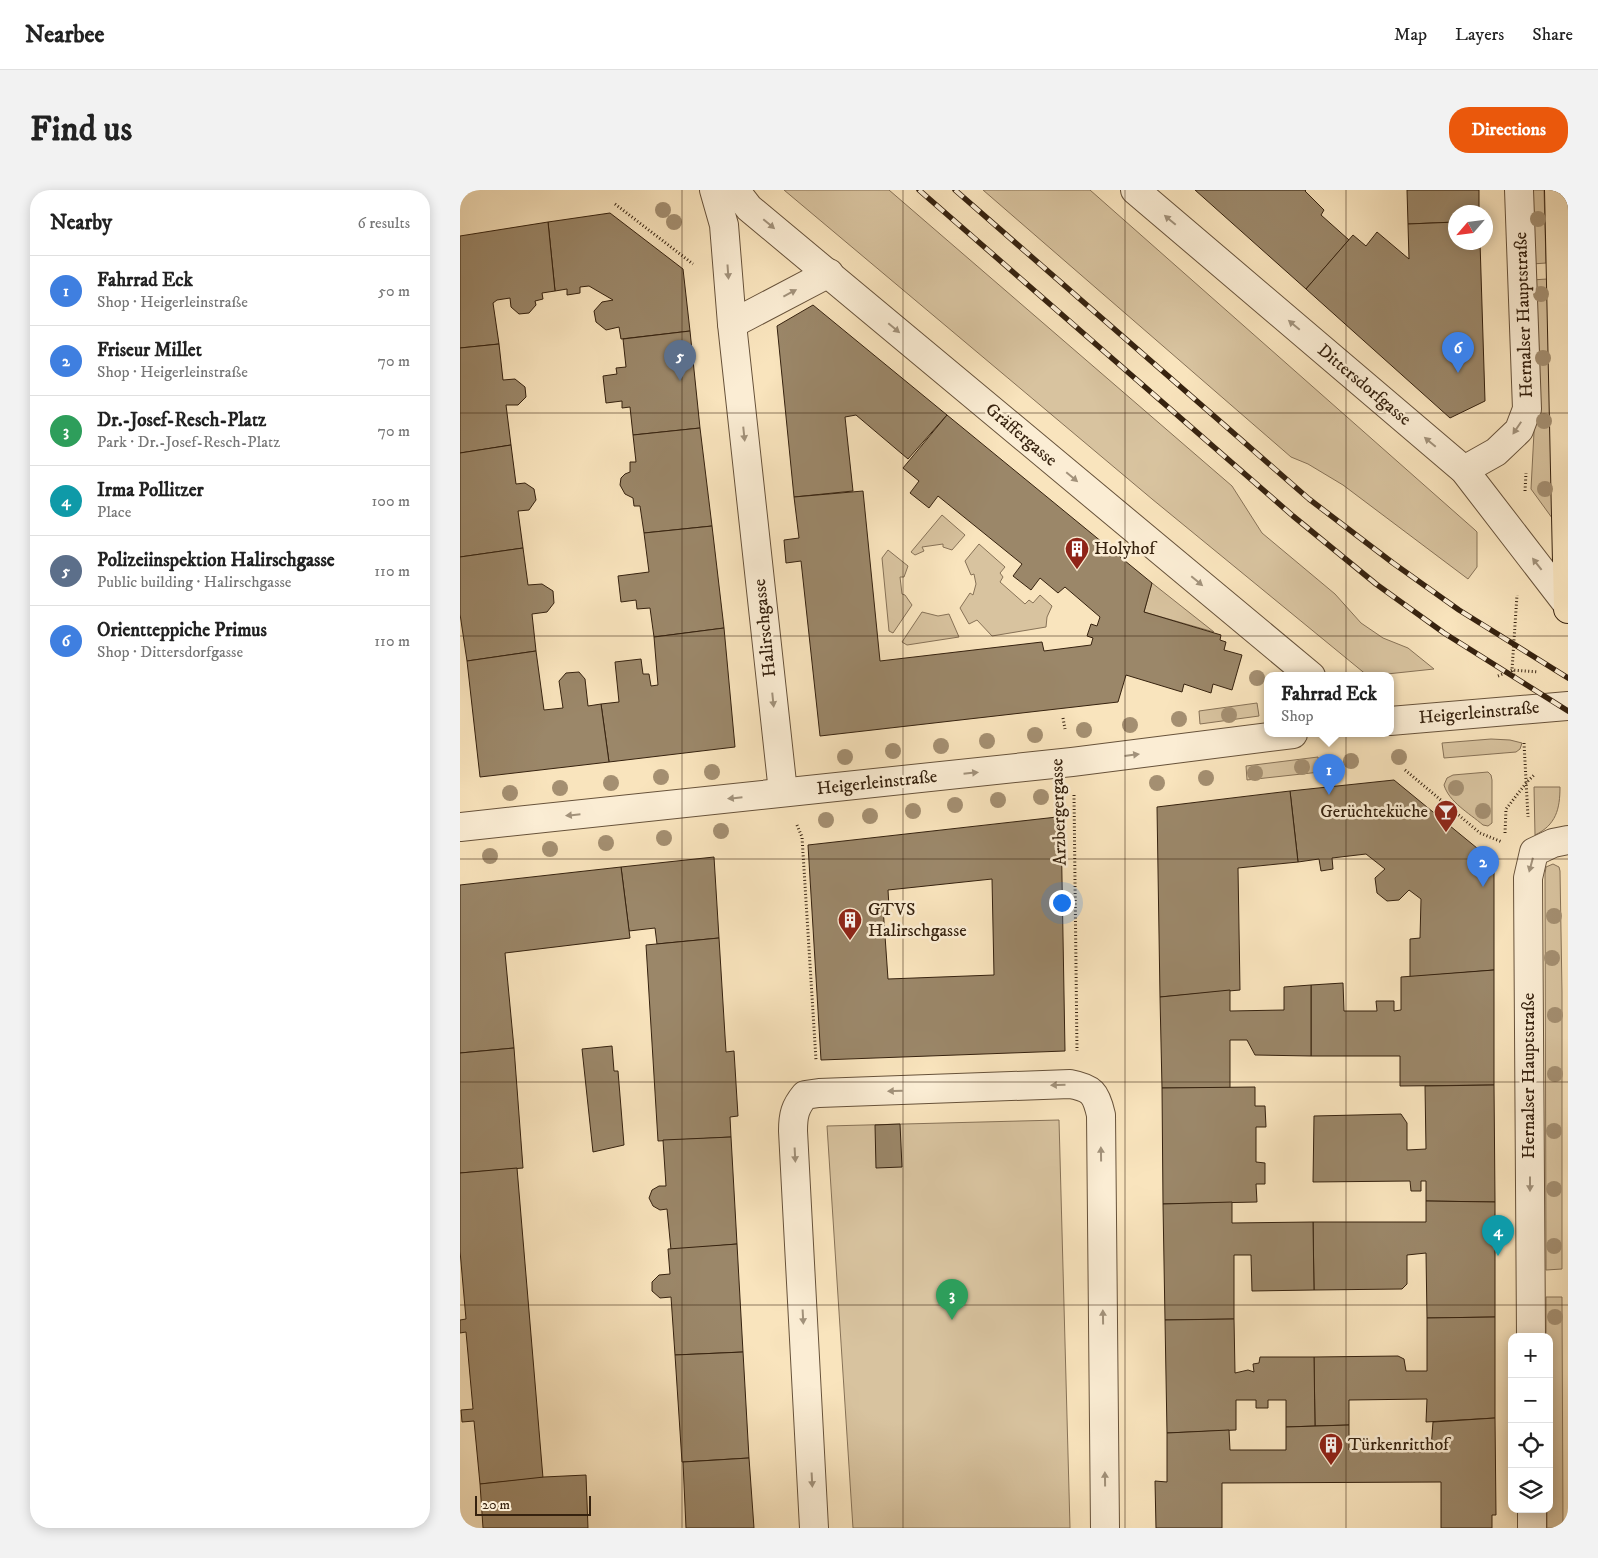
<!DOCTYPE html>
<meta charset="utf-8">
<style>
body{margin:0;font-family:"IM FELL DW Pica",serif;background:#f2f2f2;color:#222}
.controls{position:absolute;right:15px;bottom:15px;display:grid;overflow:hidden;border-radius:10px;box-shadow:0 2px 12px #0003}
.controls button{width:45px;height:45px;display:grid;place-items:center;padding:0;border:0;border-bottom:1px solid #e0e0e0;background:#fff;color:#222;font:25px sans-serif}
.compass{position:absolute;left:988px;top:15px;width:45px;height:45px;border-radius:50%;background:#fff;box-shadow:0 2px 12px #0003;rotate:242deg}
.scale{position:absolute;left:15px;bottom:12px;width:116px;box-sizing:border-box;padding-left:5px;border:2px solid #36220f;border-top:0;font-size:14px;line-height:18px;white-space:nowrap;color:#36220f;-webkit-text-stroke:4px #fbedd4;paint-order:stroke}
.you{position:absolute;left:601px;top:712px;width:18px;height:18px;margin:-12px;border:4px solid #fff;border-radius:50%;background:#1a73e8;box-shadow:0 0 0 8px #1a73e833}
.badge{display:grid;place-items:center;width:32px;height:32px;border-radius:50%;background:#ea580c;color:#fff;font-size:16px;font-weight:700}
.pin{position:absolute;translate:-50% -41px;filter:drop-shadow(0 1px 2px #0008)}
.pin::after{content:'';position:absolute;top:26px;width:18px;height:15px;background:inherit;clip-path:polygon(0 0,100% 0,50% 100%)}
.popup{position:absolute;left:804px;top:482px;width:130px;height:65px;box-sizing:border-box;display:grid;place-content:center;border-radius:10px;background:#fff;filter:drop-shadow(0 1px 4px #0005);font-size:16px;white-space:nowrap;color:#767676}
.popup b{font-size:19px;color:#222}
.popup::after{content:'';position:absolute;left:50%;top:100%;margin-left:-10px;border:10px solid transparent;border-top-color:#fff}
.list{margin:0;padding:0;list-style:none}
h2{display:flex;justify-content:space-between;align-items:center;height:65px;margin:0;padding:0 20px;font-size:21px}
h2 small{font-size:16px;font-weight:400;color:#767676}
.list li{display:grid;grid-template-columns:32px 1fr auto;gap:15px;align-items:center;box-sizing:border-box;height:70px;padding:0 20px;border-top:1px solid #e0e0e0}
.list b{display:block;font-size:19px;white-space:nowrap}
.list p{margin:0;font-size:16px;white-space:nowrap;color:#767676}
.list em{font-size:16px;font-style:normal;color:#767676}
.icon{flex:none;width:28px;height:28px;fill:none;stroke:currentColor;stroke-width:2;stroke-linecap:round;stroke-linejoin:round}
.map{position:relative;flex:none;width:1108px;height:1338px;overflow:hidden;border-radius:20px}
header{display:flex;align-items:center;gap:30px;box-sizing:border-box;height:70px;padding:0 25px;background:#fff;border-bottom:1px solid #e0e0e0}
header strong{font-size:24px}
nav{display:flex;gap:28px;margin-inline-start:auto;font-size:18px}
.intro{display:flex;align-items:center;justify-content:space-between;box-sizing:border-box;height:120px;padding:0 30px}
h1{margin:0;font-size:35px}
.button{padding:12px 22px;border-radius:20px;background:#ea580c;color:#fff;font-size:18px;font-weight:700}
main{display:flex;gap:30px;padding:0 30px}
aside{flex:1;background:#fff;border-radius:20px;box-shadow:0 2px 12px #0003}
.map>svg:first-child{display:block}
.green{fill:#d8c39f;stroke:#877257}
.building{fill:#9b8769;stroke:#36220f;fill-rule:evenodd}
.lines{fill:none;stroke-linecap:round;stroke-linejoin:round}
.minor-casing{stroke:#67523a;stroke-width:30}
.major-casing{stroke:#36220f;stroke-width:30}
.path{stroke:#36220f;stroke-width:3;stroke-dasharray:1 2.5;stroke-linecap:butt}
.minor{stroke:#fbedd4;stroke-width:28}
.major{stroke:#f9e4bd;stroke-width:28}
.rail-casing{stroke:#36220f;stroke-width:5.5}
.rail{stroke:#fbedd4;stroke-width:4;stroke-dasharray:11;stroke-linecap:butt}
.tree{fill:#a48f71}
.oneway{fill:#a2927b}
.grid{fill:none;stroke:#36220f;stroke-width:1;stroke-opacity:0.55}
.labels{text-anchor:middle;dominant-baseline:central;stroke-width:5;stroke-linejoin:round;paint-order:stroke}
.street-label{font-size:18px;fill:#36220f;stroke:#fbedd4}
.poi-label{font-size:18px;fill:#36220f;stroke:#fbedd4;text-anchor:start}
</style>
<header>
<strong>Nearbee</strong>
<nav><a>Map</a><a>Layers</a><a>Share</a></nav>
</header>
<div class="intro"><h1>Find us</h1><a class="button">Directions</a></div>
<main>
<aside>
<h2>Nearby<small>6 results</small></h2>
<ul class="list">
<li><span class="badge" style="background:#3f7fe0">1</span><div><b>Fahrrad Eck</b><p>Shop · Heigerleinstraße</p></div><em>50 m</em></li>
<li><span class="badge" style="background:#3f7fe0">2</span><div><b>Friseur Millet</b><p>Shop · Heigerleinstraße</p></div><em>70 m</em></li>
<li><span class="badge" style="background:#2e9e5b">3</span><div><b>Dr.-Josef-Resch-Platz</b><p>Park · Dr.-Josef-Resch-Platz</p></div><em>70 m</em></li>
<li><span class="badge" style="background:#0f9aa8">4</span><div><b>Irma Pollitzer</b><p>Place</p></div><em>100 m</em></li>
<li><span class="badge" style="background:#5c6f8a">5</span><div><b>Polizeiinspektion Halirschgasse</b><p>Public building · Halirschgasse</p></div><em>110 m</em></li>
<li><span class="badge" style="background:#3f7fe0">6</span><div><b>Orientteppiche Primus</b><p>Shop · Dittersdorfgasse</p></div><em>110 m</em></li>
</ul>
</aside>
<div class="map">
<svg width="1108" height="1338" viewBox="0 0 1108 1338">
<rect width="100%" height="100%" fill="#f9e4bd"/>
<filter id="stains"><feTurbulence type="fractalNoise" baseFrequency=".004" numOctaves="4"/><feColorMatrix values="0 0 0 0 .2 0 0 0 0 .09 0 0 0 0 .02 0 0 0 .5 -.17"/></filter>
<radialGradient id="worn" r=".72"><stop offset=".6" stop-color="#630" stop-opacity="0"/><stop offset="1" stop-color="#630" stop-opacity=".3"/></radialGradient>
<g class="green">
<path d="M324 0H429L772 296 802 343 875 404 901 433 923 448 948 458 974 479 908 486 692 309Z"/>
<path d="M523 0H630L1015 340 1017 342V377L1008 389 883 295 848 274 831 267Z"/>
<path d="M1070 0H1084L1086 73 1072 74Z"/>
<path d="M1087 89 1095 332 1071 299 1074 242 1072 90Z"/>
<path d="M482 325 505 345 492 360 483 357V354L462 357 464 361 455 365 451 362Z"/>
<path d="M519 354 545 377 540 383 543 387 540 392 565 414 569 410 573 413 580 405 592 416 587 427 586 437 532 446 517 430 509 434 500 418 510 403 513 405 516 394 514 384 511 385 505 371Z"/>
<path d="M428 360 448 376 444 387H440L442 404 445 405 452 415 433 443 429 441 422 368Z"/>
<path d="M692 393 754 442 684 422Z"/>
<path d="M462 422 478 426 489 424 499 447 447 455 442 452Z"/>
<path d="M797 513 799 526 740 534 739 521Z"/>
<path d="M1031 549 1050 550 1062 553 1060 559 1056 562 984 568 982 553Z"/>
<path d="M858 567 860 582 787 590 786 576Z"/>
<path d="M1028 582 1031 585 1032 590V633L1028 636 1023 635C1009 623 989 612 984 595L987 588 993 585Z"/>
<path d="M1074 597H1100C1100 619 1096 635 1075 645Z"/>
<path d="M1093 674 1099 677 1100 681 1102 802V1079L1086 1080 1085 684 1086 677Z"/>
<path d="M599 930 610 1338H393L367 936Z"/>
<path d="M1086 1107H1102L1103 1338H1087V1319H1089V1147H1086Z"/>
</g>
<g class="building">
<path d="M735 0H846L845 1 864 20 861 25 889 50 846 99Z"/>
<path d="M947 0H1019V22H996V32L948 34Z"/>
<path d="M150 23 223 79 230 141 161 149 159 137 146 140 136 132 134 121 142 112 153 110 129 96 120 97V103L107 105V99L95 101 88 32Z"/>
<path d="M88 32 95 101 82 103 83 109 75 111 76 115 69 123 59 124 51 117 50 108 37 110 33 113 39 154 0 158V46Z"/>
<path d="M996 32V52H1020L1025 211 990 228 846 99 893 45 906 56 917 42 949 69 948 34Z"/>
<path d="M353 115 487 225 448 269 396 225 385 227 393 301 334 307 317 136Z"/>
<path d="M230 141 240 238 173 245 170 217 162 218V211L146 213 143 186 157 184 156 178 166 177 163 149Z"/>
<path d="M39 154 43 190 55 189 65 197 66 207 58 215H46L51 255 0 263V158Z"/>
<path d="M487 225 692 393 684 422 761 445 760 450 766 452 764 460 782 465 772 500 753 494 751 503 724 494 722 502 666 485 658 512 360 546 341 371 326 373 324 350 339 348 334 307 403 301 420 471 582 452 584 461 631 455 633 448 627 446 631 434 637 436 640 427 605 397 598 403 580 388 571 400 553 386 562 374 478 306 469 318 450 303 459 291 443 278Z"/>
<path d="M240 238 252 336 184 343 180 316H174L173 308 165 304 160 295 161 288 165 284 170 282V272H176L173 245Z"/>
<path d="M51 255 56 294 65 293 74 299 76 310 69 320 58 321 63 358 0 367V263Z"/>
<path d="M252 336 264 438 194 447 190 418 177 419 176 410 161 412 158 386 189 382 184 343Z"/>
<path d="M63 358 68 395 82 394 93 401 94 413 87 422 72 424 76 461 7 471 0 424V367Z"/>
<path d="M264 438 275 557 149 572 141 514 159 512 155 472 181 469 183 484H189L191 496 198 495 194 447Z"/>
<path d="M76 461 84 520 103 518 99 491 106 483 119 482 125 489 128 516 141 514 149 572 20 587 7 471Z"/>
<path d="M934 590 1034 672V780L950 787V749L960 748 961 709 949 700 939 710 927 711 917 703 915 688 925 679 906 664 872 668 873 679 861 681 859 669 838 672 830 601Z"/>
<path d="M830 601 838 672 778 678 780 800 700 807 697 617Z"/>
<path d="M597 627 601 631 605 861 361 870 348 655ZM532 689 534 785 428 789 423 717H429L428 700Z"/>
<path d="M254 667 259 748 197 754 195 738 169 741 161 677Z"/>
<path d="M161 677 170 748 45 763 54 858 0 863V695Z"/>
<path d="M259 748 266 862 274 861 278 926 270 927 271 947 198 951 186 755Z"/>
<path d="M1034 780V895L940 896V866H851V795L883 793 884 821H917L916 811H934V821L941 820V787Z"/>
<path d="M851 795V866L795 865 787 850H770V898H702L700 807 770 800V821L824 820V797Z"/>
<path d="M152 856 154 881H158L164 955 133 962 122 859Z"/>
<path d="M54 858 63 978 0 983V863Z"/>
<path d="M1034 895 1035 1012 966 1011V991H961V1001H951L950 991 853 992 854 926 941 924 947 933V960L966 959 965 896Z"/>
<path d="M795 897V916H805L806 937H796V972L805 973V994H796L797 1012 703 1014 702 898Z"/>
<path d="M440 934 442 977 416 978 415 935Z"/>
<path d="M271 947 277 1054 211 1060 207 1019 200 1020 193 1016 189 1008 192 1000 199 996H206L203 950Z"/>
<path d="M57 978 83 1288 20 1294 14 1231 2 1232 1 1220 13 1219 6 1142 0 1143V1130L6 1129 0 1061V983Z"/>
<path d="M966 1011 1035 1012V1127L967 1128 966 1063 947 1065V1094L942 1099 854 1100 853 1032H966Z"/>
<path d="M772 1012V1033L853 1032 854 1100 792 1101 791 1065H774V1129L705 1130 703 1014Z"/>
<path d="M277 1054 283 1162 215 1165 211 1107 200 1108 192 1101V1092L199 1085 210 1084 208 1059Z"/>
<path d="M1035 1127V1228L966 1232 967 1209 889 1210V1235L855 1236 854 1167 938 1166 944 1169 946 1181H967V1128Z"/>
<path d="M774 1129 775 1183 788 1180 794 1182 793 1174 799 1173 800 1167H854L855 1236 826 1237V1210H808V1218H796V1210H776V1240L707 1243 705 1130Z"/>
<path d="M283 1162 289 1268 222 1272 215 1165Z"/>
<path d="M1035 1228 1036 1325H1032V1338H981V1292L762 1293V1338H696L695 1291 707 1292V1243L769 1240 770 1260H826V1237L889 1235V1260L971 1259 973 1232Z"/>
<path d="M289 1268 294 1338H226L223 1272Z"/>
<path d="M126 1285 128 1338H23L20 1294 84 1287Z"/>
</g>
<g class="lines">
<defs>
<g id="minor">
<path d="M254 0 264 35 272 134 323 602"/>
<path d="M275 0 289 18 851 486"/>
<path d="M675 0 1004 280 1108 415"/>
<path d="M272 134 369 83"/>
<path d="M1004 280 1036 262 1059 240 1067 219 1059 0"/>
<path d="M930 531 1108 516"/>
<path d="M0 637 612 572 833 544"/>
<path d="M1071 1147 1068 688 1074 662 1093 653 1108 650"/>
<path d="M1072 1319V1338"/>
<path d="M354 1338 333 941C333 925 335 917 345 905L359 903 610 894C632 898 636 903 641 925L645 1338"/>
</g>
<path id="major" d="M1099 0 1108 419"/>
</defs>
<use href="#minor" class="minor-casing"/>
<use href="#major" class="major-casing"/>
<g class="path">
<path d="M155 14 233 74"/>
<path d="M1065 301 1066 283"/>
<path d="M1054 485 1052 480 1057 405"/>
<path d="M1038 486 1052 480 1078 482"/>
<path d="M603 528 605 539"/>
<path d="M1064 553 1068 627"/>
<path d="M945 580 1020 643 1042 652"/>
<path d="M614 605 617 861"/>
<path d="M337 635 342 647 356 870"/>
<path d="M1045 643 1046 619 1067 592 1075 584"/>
</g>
<use href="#minor" class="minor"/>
<use href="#major" class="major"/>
<defs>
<g id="rail">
<path d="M459 0 833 326 916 394 984 443 1108 521"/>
<path d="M495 0 849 309 933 373 999 420 1108 488"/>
</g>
</defs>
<use href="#rail" class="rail-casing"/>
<use href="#rail" class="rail"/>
</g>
<g class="tree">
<circle cx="203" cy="20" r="8"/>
<circle cx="1078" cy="29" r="8"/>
<circle cx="214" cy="32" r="8"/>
<circle cx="1081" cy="104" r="8"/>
<circle cx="1083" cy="168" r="8"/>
<circle cx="1084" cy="231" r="8"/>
<circle cx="1085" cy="299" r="8"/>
<circle cx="797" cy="488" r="8"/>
<circle cx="769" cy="525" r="8"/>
<circle cx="719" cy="529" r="8"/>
<circle cx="670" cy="535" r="8"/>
<circle cx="624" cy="540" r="8"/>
<circle cx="575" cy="545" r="8"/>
<circle cx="527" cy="551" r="8"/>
<circle cx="481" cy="556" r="8"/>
<circle cx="433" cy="561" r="8"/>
<circle cx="385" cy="567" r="8"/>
<circle cx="939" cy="567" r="8"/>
<circle cx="891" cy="571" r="8"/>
<circle cx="842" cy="577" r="8"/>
<circle cx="252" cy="582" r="8"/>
<circle cx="795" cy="583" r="8"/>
<circle cx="201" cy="587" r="8"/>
<circle cx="746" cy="588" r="8"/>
<circle cx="151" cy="593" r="8"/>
<circle cx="697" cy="593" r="8"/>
<circle cx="100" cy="598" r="8"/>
<circle cx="996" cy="598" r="8"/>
<circle cx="50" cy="603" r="8"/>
<circle cx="581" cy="607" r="8"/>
<circle cx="538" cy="610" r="8"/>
<circle cx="495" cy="615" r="8"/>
<circle cx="453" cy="621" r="8"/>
<circle cx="1023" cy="621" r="8"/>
<circle cx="410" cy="626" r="8"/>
<circle cx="366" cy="630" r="8"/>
<circle cx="261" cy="641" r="8"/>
<circle cx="204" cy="648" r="8"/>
<circle cx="146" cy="653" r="8"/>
<circle cx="90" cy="659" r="8"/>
<circle cx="30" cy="666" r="8"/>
<circle cx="1094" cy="726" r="8"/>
<circle cx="1092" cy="768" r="8"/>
<circle cx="1095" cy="825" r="8"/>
<circle cx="1095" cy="884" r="8"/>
<circle cx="1094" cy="941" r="8"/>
<circle cx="1094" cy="999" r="8"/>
<circle cx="1094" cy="1056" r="8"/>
<circle cx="1095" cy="1127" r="8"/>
</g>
<defs><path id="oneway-solid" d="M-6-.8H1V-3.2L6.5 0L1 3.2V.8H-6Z" transform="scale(1.25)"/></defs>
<g class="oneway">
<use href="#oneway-solid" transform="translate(710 30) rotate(-140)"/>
<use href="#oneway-solid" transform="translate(309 34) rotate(40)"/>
<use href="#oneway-solid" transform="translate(268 82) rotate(86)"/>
<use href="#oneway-solid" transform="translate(330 103) rotate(-28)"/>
<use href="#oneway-solid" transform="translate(834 135) rotate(-140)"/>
<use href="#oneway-solid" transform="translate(434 138) rotate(40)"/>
<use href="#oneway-solid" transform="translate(1057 238) rotate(124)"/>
<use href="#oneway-solid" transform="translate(284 244) rotate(84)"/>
<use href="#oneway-solid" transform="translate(970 252) rotate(-140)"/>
<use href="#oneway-solid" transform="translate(612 287) rotate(40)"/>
<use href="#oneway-solid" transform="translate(1077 374) rotate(-128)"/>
<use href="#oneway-solid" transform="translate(737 391) rotate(40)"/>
<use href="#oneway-solid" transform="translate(313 510) rotate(84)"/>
<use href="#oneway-solid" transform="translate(672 565) rotate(-7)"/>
<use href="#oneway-solid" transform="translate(511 583) rotate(-6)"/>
<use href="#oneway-solid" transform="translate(275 608) rotate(174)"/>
<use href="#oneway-solid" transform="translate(113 625) rotate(174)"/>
<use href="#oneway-solid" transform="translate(1071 675) rotate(105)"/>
<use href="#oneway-solid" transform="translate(598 895) rotate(178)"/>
<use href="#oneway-solid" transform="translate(435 901) rotate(178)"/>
<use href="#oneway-solid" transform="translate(641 964) rotate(-91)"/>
<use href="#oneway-solid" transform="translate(335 965) rotate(87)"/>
<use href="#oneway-solid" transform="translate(1070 994) rotate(90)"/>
<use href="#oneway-solid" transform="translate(343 1127) rotate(87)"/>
<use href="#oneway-solid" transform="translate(643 1127) rotate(-91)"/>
<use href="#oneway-solid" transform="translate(645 1289) rotate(-91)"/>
<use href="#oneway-solid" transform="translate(352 1290) rotate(87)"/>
</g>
<path class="grid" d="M222 0V1338M443 0V1338M665 0V1338M886 0V1338M0 223H1108M0 446H1108M0 669H1108M0 892H1108M0 1115H1108"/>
<defs>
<symbol id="building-pin" viewBox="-11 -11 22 30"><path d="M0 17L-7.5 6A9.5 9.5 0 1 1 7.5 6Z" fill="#8f2418" stroke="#fbedd4"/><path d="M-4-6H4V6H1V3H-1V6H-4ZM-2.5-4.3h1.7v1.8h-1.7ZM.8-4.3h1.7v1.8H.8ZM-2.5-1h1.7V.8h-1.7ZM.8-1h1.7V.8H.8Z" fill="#fff"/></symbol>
<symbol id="bar-pin" viewBox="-11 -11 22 30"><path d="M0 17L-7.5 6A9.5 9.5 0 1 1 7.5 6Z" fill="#8f2418" stroke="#fbedd4"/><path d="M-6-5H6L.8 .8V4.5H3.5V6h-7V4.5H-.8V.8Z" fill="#fff"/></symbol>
</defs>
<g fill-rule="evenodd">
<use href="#building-pin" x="603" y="345" width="28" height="38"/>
<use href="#bar-pin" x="972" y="608" width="28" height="38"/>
<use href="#building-pin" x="376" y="716" width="28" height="38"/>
<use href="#building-pin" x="857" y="1241" width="28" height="38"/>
</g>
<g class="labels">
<g class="street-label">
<text transform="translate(1064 125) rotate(-92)">Hernalser Hauptstraße</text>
<text transform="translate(904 195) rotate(40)">Dittersdorfgasse</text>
<text transform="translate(561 245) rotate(40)">Gräffergasse</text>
<text transform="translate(305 438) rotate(-96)">Halirschgasse</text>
<text transform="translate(1019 523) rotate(-5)">Heigerleinstraße</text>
<text transform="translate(417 593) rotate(-6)">Heigerleinstraße</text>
<text transform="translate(599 622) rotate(-92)">Arzbergergasse</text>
<text transform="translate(1069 886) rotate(-90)">Hernalser Hauptstraße</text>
</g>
<g class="poi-label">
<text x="634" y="359">Holyhof</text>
<text x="968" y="622" text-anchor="end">Gerüchteküche</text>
<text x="408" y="720">GTVS<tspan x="408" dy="21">Halirschgasse</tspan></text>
<text x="888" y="1255">Türkenritthof</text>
</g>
</g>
<rect width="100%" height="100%" filter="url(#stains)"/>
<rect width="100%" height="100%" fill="url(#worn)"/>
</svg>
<div class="controls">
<button>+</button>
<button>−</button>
<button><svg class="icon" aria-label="locate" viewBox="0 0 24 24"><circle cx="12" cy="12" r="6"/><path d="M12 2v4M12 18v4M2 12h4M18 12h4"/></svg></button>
<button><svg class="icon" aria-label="layers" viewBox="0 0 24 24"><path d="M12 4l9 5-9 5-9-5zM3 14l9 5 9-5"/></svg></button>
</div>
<svg class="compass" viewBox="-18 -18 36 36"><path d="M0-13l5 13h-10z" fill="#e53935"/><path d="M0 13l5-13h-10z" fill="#767676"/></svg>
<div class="scale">20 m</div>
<div class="you"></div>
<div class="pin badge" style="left:869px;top:605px;background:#3f7fe0">1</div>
<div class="popup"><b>Fahrrad Eck</b>Shop</div>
<div class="pin badge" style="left:1023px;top:697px;background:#3f7fe0">2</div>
<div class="pin badge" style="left:492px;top:1130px;background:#2e9e5b">3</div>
<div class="pin badge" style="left:1038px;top:1066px;background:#0f9aa8">4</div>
<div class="pin badge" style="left:220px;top:191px;background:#5c6f8a">5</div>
<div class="pin badge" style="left:998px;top:183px;background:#3f7fe0">6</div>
</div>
</main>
